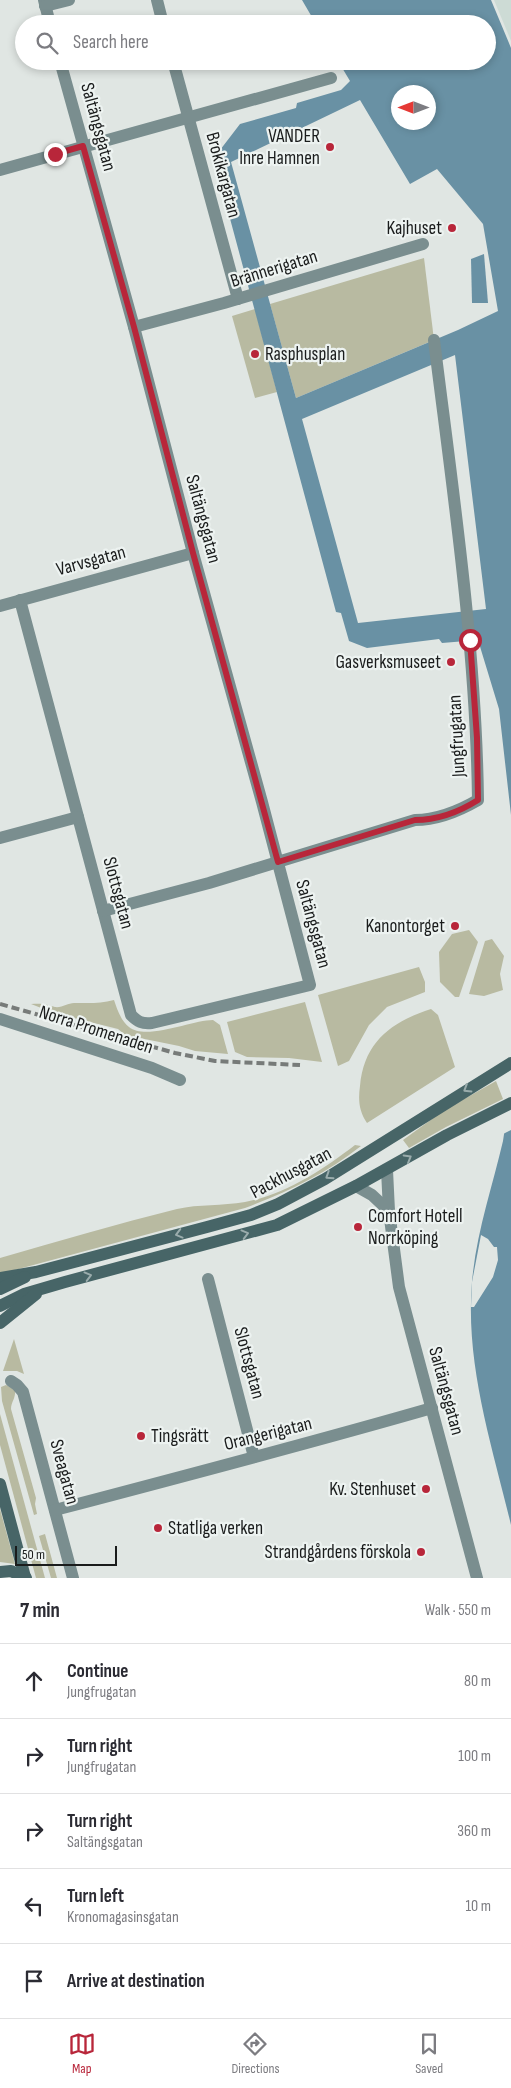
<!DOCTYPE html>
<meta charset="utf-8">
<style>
body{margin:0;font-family:"Sofia Sans Condensed",sans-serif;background:#f7f7f7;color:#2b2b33}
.compass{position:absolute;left:391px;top:85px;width:45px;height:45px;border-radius:50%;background:#fff;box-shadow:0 2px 8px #0003;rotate:270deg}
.scale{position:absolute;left:15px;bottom:12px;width:102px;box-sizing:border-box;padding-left:5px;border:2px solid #1a1c1c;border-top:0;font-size:14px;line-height:18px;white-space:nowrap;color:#1a1c1c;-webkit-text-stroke:4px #edf3f1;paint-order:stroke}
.stop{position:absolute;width:15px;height:15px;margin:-11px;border:4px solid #b8263a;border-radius:50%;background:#fff}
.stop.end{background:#b8263a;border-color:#fff;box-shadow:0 1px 5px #0008}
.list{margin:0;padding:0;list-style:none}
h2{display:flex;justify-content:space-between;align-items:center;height:65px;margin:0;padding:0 20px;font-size:21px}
h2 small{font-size:16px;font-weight:400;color:#7c7c81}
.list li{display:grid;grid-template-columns:32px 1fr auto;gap:15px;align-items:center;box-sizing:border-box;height:75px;padding:0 20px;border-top:1px solid #e1e1e2}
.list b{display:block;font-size:19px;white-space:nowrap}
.list p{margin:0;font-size:16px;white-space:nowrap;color:#7c7c81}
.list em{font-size:16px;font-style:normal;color:#7c7c81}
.icon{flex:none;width:28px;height:28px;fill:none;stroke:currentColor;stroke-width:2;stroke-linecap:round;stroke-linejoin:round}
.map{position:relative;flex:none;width:511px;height:1578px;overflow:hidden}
.search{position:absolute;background:#fff;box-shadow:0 2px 8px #0003;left:15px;right:15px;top:15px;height:55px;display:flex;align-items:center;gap:12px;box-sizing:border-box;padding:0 18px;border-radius:28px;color:#7c7c81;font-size:19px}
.sheet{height:440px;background:#fff}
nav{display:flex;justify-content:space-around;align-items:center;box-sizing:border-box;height:70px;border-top:1px solid #e1e1e2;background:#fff;font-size:14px;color:#7c7c81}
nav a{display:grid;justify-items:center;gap:2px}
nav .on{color:#b8263a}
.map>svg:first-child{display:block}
.built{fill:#cddbd5}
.green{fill:#b8baa1}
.water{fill:#6991a4;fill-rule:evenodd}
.pier{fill:#e0e6e3}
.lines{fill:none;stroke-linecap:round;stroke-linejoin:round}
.minor{stroke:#7a8e8f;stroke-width:12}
.secondary{stroke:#476567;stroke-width:12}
.rail{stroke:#777b79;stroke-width:4;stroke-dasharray:8 4;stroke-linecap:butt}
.oneway{stroke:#9aacac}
.route{stroke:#b8263a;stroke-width:6}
.poi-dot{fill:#b8263a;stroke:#edf3f1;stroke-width:2}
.labels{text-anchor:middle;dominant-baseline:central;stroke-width:4.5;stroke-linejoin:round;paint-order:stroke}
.street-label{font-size:19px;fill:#1a1c1c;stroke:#edf3f1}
.poi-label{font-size:19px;fill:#1a1c1c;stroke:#edf3f1;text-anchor:end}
</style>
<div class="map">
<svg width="511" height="1578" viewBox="0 0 511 1578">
<rect width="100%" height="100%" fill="#e0e6e3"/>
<path class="built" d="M494 0H511V41Z"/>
<g class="green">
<path d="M424 258 434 340 296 398 270 304Z"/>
<path d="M255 309 277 392 255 398 232 316Z"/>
<path d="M469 930 478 942 459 997H455L440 982 439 952 452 934Z"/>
<path d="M492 939 504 956 500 974 503 990 484 996 469 994 485 941Z"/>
<path d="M419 967 425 982V992L387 1007 369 1025 349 1061 338 1066 318 995Z"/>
<path d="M114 1000C117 1009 121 1021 129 1027 146 1041 192 1020 213 1020L220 1025 228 1054 195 1051 179 1046 125 1035 118 1029 54 1013 31 1004C42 1003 45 1004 55 1007 62 1008 68 1003 74 1003 88 1003 100 1004 114 1000Z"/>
<path d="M305 1002 322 1062 289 1058 247 1057 235 1052 227 1022Z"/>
<path d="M431 1009 438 1015 455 1067 367 1123C359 1111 358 1100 360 1086 364 1042 391 1022 431 1009Z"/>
<path d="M496 1081 503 1099 446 1127 409 1148 403 1140 443 1111Z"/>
<path d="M355 1145 361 1146C326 1174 287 1192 245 1208L0 1274V1258C59 1241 117 1224 177 1209 199 1204 222 1206 245 1202 285 1195 324 1169 355 1145Z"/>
<path d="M14 1339 24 1374 17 1371H3Z"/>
<path d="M6 1385 15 1390C16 1398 11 1402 11 1409L36 1498 35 1504 37 1514 34 1515 2 1401 1 1387Z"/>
<path d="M0 1414 45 1578H36L0 1445Z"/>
<path d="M0 1509 15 1564 0 1562Z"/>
<path d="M45 1534 57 1578H51L39 1536Z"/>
</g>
<g class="water">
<path d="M302 0H491L511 48V815L499 709 478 640 442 643 439 639 367 648 349 641 341 613 336 612 218 174 221 171 217 154 240 124 296 108 297 103 341 90 350 81 338 61H487V24H316ZM398 92H428V122H398ZM360 100 410 184 437 169 483 224 498 311 458 330 296 398 231 162ZM455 355 486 609 358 623 302 419Z"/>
<path d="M484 254 488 303H472L471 259Z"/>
<path d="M511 1073V1525C492 1445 465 1365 472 1282 476 1234 492 1188 503 1141 507 1119 508 1095 511 1073Z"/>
</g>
<g class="pier">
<path d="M511 1071V1130L501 1135 509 1073Z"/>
<path d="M481 1235 488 1239 494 1247H497L498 1260 493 1277 474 1307H471L472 1282Z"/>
</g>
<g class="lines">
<g class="minor">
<path d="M44 0 50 24"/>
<path d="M157 0 163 24"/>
<path d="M45 6 69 0"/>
<path d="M173 61 238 299"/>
<path d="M0 170 331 78"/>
<path d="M134 327 224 303 423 244"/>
<path d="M20 600 131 1015C138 1022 142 1024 152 1023L310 985 262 802 193 553 134 327 60 61"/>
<path d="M0 606 193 553"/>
<path d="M0 838 78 817"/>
<path d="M103 911 209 883 415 820C438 820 459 811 478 800 476 646 453 493 434 340"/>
<path d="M0 1019 152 1068 180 1080"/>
<path d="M387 1170 389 1211 399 1287 477 1578"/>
<path d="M356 1186 372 1195 389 1211"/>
<path d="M208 1279 254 1457"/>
<path d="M11 1381 17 1385 23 1392 73 1578"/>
<path d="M55 1510C181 1477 307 1444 432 1408"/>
</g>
<g class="secondary">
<path d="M0 1278 36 1272 207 1227 251 1215 278 1204 325 1179 511 1063"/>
<path d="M0 1289 25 1277"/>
<path d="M0 1306 24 1294 65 1282 277 1225 356 1186 447 1135 511 1103"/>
<path d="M0 1323 36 1294"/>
<path d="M0 1484 25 1577"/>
<path d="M0 1572 11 1571 26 1578"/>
</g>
<path class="rail" d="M0 1004 175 1053 215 1061 300 1065"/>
</g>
<defs><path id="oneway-chevron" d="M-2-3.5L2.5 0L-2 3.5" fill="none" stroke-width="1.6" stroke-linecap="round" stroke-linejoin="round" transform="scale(1.25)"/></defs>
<g class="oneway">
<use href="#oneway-chevron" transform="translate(467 1089) rotate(148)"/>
<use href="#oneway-chevron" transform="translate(408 1158) rotate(-30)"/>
<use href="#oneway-chevron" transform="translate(329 1176) rotate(147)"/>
<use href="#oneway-chevron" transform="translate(179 1234) rotate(165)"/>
<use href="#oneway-chevron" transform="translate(245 1234) rotate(-15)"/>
<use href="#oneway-chevron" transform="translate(88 1276) rotate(-15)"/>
</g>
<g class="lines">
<path class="route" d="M55 154 83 146 134 327 193 553 278 862 415 820C438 820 459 812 478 800L477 738 470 640"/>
</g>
<g class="poi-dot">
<circle cx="330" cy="147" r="5"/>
<circle cx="452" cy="228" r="5"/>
<circle cx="255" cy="354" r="5"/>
<circle cx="451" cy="662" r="5"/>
<circle cx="455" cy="926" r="5"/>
<circle cx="358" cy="1227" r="5"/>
<circle cx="141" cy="1436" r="5"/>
<circle cx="426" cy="1489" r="5"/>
<circle cx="158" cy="1528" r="5"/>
<circle cx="421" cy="1552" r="5"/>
</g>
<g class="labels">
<g class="street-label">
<text transform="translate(98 127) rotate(75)">Saltängsgatan</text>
<text transform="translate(223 175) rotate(75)">Brokikargatan</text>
<text transform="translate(274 269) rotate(-17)">Brännerigatan</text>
<text transform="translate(203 519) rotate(75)">Saltängsgatan</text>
<text transform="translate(91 561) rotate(-15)">Varvsgatan</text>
<text transform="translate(457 736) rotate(-93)">Jungfrugatan</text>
<text transform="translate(118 893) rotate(75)">Slottsgatan</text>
<text transform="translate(313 924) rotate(75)">Saltängsgatan</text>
<text transform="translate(96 1030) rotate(18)">Norra Promenaden</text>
<text transform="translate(291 1173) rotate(-28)">Packhusgatan</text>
<text transform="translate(249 1363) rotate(75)">Slottsgatan</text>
<text transform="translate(446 1391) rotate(75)">Saltängsgatan</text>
<text transform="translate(268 1434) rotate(-14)">Orangerigatan</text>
<text transform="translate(64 1472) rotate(75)">Sveagatan</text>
</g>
<g class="poi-label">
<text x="320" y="136">VANDER<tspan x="320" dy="22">Inre Hamnen</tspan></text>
<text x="442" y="228">Kajhuset</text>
<text x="265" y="354" text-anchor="start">Rasphusplan</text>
<text x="441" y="662">Gasverksmuseet</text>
<text x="445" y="926">Kanontorget</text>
<text x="368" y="1216" text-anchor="start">Comfort Hotell<tspan x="368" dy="22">Norrköping</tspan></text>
<text x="151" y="1436" text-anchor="start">Tingsrätt</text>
<text x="416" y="1489">Kv. Stenhuset</text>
<text x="168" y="1528" text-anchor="start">Statliga verken</text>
<text x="411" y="1552">Strandgårdens förskola</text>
</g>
</g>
</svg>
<svg class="compass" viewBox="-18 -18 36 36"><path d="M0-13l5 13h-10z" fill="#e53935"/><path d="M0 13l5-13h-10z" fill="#7c7c81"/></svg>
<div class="scale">50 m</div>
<div class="stop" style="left:470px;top:640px"></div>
<div class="stop end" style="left:55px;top:154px"></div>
<div class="search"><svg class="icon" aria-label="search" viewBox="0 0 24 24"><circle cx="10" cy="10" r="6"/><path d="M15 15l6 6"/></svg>Search here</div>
</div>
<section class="sheet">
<h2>7 min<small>Walk · 550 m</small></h2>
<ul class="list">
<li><svg class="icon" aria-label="ahead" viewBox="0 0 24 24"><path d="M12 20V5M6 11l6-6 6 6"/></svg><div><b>Continue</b><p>Jungfrugatan</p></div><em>80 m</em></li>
<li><svg class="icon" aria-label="right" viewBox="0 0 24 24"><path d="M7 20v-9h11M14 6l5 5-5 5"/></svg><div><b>Turn right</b><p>Jungfrugatan</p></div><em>100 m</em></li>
<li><svg class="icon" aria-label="right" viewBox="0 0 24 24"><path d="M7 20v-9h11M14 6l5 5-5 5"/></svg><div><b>Turn right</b><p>Saltängsgatan</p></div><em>360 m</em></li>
<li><svg class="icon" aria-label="left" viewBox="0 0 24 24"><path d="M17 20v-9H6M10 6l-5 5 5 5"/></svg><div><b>Turn left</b><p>Kronomagasinsgatan</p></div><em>10 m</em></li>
<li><svg class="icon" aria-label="arrive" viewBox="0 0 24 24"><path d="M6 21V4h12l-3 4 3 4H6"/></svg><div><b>Arrive at destination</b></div></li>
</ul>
</section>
<nav>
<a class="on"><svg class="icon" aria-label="map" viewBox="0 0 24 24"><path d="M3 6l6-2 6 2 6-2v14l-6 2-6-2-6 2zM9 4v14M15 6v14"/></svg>Map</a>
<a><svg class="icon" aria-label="directions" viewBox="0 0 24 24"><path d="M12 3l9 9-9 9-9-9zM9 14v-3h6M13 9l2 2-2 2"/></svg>Directions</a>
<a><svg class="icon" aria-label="saved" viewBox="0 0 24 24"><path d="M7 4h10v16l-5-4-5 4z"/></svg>Saved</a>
</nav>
